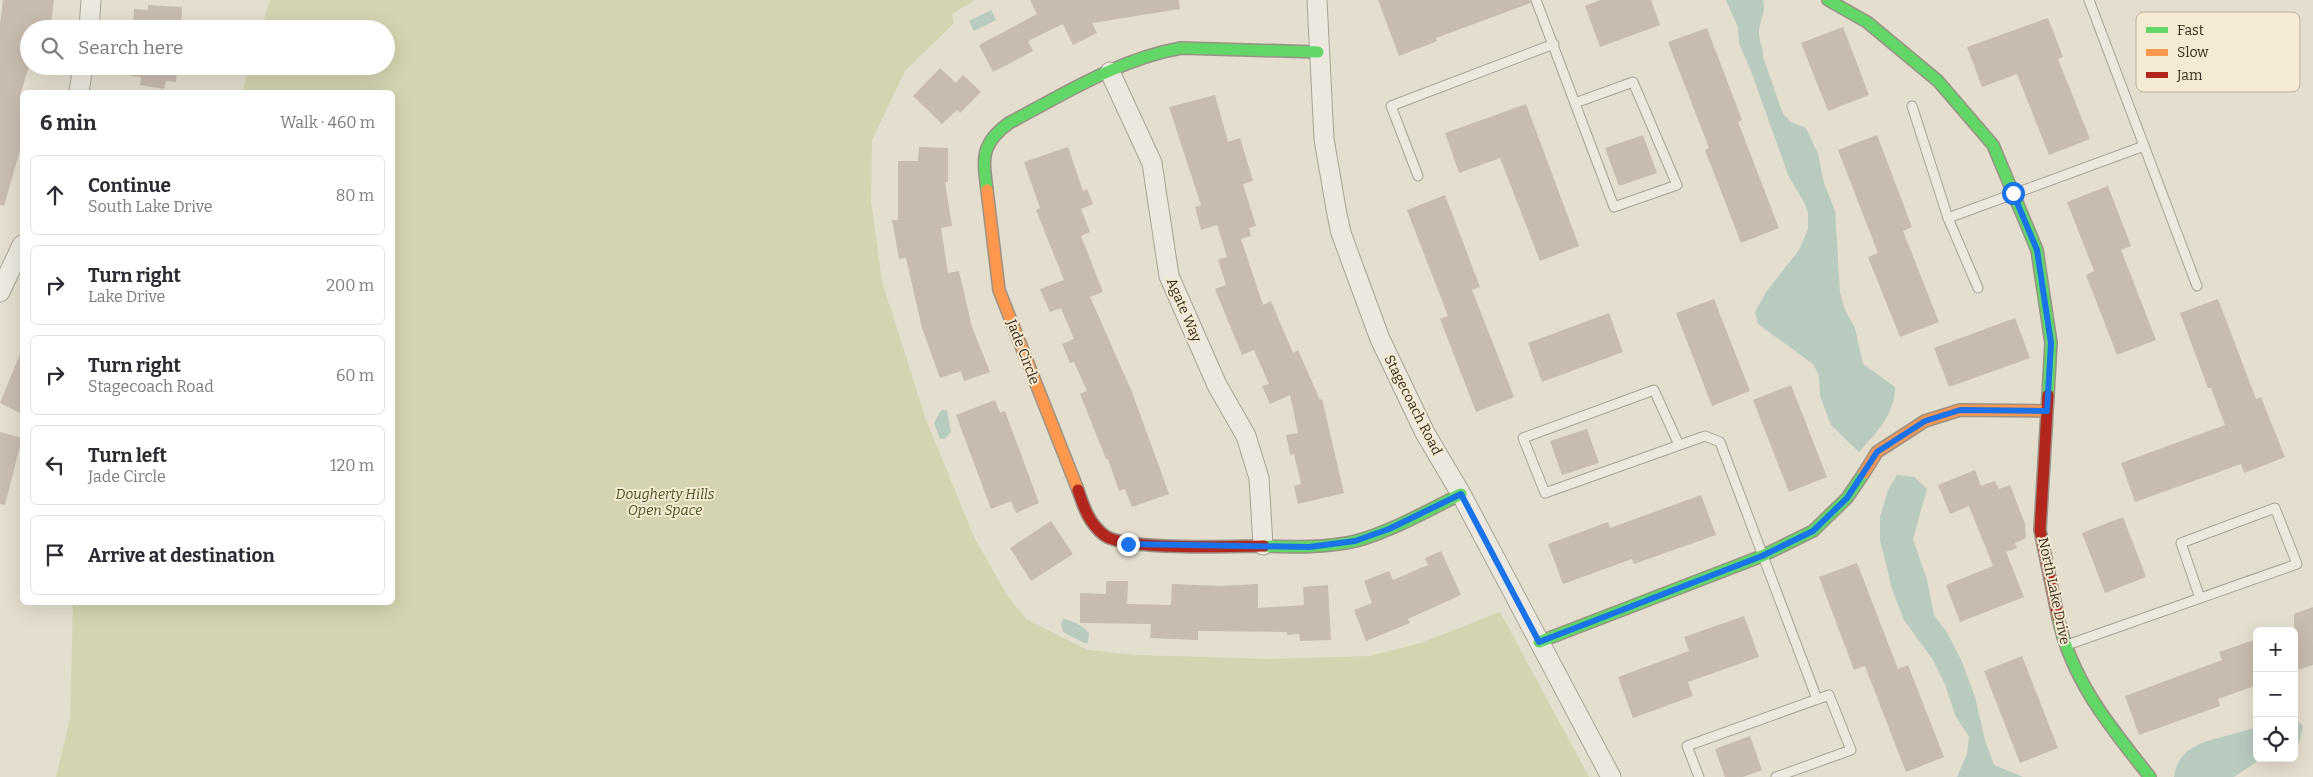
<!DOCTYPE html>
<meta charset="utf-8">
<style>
body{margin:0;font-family:Bitter,serif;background:#f2f2f3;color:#2b2b33}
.controls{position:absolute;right:15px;bottom:15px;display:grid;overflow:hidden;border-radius:8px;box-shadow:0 5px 20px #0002}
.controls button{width:45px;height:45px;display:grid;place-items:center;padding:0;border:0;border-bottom:1px solid #e1e1e2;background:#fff;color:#2b2b33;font:25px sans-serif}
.stop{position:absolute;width:15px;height:15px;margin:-11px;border:4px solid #1a73e8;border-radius:50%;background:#fff}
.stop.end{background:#1a73e8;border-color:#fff;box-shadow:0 1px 5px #0008}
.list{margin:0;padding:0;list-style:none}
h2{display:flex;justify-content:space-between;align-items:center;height:65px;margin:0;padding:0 20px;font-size:21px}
h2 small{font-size:16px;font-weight:400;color:#7c7c81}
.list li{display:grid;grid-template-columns:32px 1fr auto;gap:15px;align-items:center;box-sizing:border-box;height:80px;margin:0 10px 10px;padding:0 10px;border:1px solid #e1e1e2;border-radius:8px}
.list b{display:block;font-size:19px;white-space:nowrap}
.list p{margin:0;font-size:16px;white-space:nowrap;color:#7c7c81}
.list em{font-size:16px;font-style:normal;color:#7c7c81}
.icon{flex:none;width:28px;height:28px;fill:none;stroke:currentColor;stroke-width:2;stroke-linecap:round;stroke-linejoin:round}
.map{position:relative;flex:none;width:2313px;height:777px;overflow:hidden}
.search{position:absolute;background:#fff;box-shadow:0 5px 20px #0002;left:20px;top:20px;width:375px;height:55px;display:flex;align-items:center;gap:12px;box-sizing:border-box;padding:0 18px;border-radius:28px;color:#7c7c81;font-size:19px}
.panel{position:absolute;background:#fff;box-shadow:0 5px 20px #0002;left:20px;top:90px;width:375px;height:515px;border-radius:8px}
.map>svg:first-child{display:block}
.green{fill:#d4d4b0}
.water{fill:#b9cabf}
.building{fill:#c8bcae}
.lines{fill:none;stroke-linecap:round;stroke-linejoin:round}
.lane-casing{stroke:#a9a296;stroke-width:11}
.street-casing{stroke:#a9a296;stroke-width:21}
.fast-casing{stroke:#999286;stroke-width:14}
.slow-casing{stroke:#999286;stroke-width:14}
.jam-casing{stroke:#999286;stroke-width:14}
.lane{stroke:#ece8df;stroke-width:9}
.street{stroke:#ece8df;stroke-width:19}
.fast{stroke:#63d668;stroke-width:11}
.slow{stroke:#ff974d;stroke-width:11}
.jam{stroke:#b3261e;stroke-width:11}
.route{stroke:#1a73e8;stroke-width:6}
.labels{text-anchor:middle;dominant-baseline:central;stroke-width:4;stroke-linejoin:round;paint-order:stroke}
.street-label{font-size:14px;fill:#382b1e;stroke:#f5ebd3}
.park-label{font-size:14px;font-style:italic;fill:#495425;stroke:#f5ebd3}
.key{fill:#f5ebd3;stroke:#bcb19d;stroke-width:1}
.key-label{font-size:14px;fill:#382b1e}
</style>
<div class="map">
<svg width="2313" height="777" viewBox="0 0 2313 777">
<rect width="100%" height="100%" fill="#e4dece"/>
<path class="green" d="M270 0H975L952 14 954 23 905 71 872 140 871 201 882 281 925 417 974 537 1007 595 1026 619 1087 650 1137 655 1269 659 1370 656 1421 643 1500 612 1589 777H56L70 719 73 603 392 602V92H242L250 66H386V29H261Z"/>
<g class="water">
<path d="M1726 0H1763C1767 11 1759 21 1759 33 1759 42 1764 48 1763 57L1783 114 1791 122 1806 128 1818 154 1824 183 1835 211 1840 293 1845 310 1855 328 1863 364 1895 387C1895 414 1876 433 1859 452L1831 425 1820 396 1819 375 1813 364 1758 324 1755 312 1766 292 1799 250 1808 229V212L1804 202 1789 177 1751 71 1739 43 1738 27Z"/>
<path d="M991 10 996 20 974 31 969 21Z"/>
<path d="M941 410H947L951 432 945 439H940L934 423Z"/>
<path d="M1897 475 1914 477 1927 489 1913 539 1927 580 1934 615 1948 634 1962 662 1975 697 1985 740 1994 765 2023 777H1957L1967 754 1969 737 1955 715 1945 684 1933 660 1904 620 1892 589 1880 540V517L1888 490Z"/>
<path d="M1063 619C1072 620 1083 626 1089 633L1088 643H1084L1063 632 1061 624Z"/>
<path d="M2294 718 2303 726 2299 743 2294 748Z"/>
<path d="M2257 726V758H2262L2234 777H2174C2180 735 2227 741 2257 726Z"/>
</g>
<g class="building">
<path d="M3 0H54L50 29H29V66L21 92 22 143 4 206 0 205V24Z"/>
<path d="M1030 0H1179L1180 9 1092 23 1097 33 1073 45 1063 24 1028 41 1033 51 993 72 979 45 1037 14Z"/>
<path d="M1378 0H1530L1531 3 1436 38 1437 41 1399 56Z"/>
<path d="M1601 0H1651L1660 25 1600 47 1585 6Z"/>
<path d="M148 5 182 7 181 29H133L134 9 148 10Z"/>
<path d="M2048 18 2063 57 2058 59 2090 139 2049 155 2017 74 1982 87 1967 47Z"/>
<path d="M1843 27 1869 95 1828 111 1801 43Z"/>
<path d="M1707 28 1742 120 1738 122 1779 228 1741 243 1705 150 1709 148 1668 42Z"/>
<path d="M132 66H178L176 82 166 81 164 89 140 85 141 77 131 76Z"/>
<path d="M940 68 956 83 963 75 981 92 960 113 957 110 942 124 913 96Z"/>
<path d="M1215 95 1228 142 1240 138 1253 181 1243 184 1256 226 1249 228 1251 236 1241 239 1263 305 1271 301 1293 353 1298 350 1320 400 1322 399 1344 493 1298 504 1294 486 1301 484 1294 454 1290 455 1286 435 1298 433 1290 395 1270 404 1262 386 1269 384 1254 350 1242 355 1215 289 1226 285 1218 260 1227 257 1217 225 1201 230 1195 207 1201 205 1169 107Z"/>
<path d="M1526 104 1579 246 1540 261 1500 158 1459 173 1445 133Z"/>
<path d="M1643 135 1657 173 1619 186 1605 148Z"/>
<path d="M1877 135 1912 227 1903 231 1939 322 1900 337 1868 257 1878 253 1838 150Z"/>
<path d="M919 147 948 148V182H945L952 226 941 228 948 273 959 271 972 327 990 372 964 381 961 371 940 378 922 328 906 258 899 259 892 220H898V161H918Z"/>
<path d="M1068 147 1083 191 1087 189 1093 204 1081 209 1090 232 1081 236 1103 292 1090 297 1132 392 1169 494 1132 507 1125 489 1119 491 1108 459H1106L1080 394 1087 391 1074 362 1070 363 1062 344 1074 339 1061 308 1050 312 1040 289 1064 280 1036 210 1040 208 1024 162Z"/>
<path d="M2108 186 2131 246 2121 250 2156 340 2117 355 2086 275 2094 271 2067 202Z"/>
<path d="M1445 195 1480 287 1472 290 1514 397 1476 412 1440 319 1448 316 1407 210Z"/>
<path d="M1714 299 1750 391 1712 406 1676 313Z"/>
<path d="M2218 299 2256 399 2261 397 2285 457 2244 473 2241 464 2135 502 2121 463 2225 425 2211 388H2208L2180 313Z"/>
<path d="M1609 313 1623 352 1542 382 1528 343Z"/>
<path d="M2015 318 2030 358 1949 387 1934 348Z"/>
<path d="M22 349V414L0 403Z"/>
<path d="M1791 385 1827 477 1789 492 1753 400Z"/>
<path d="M995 400 1000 413 1005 411 1039 503 1016 513 1011 501 991 509 956 415Z"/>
<path d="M1587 429 1599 463 1562 475 1550 441Z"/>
<path d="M0 432 22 438 5 505 0 504Z"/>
<path d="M1975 470 1981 486 1995 481 1999 489 2010 485 2025 524 2026 538 2015 543 2017 548 2006 552 2024 597 1960 622 1946 585 1993 566 1969 506 1950 514 1938 485Z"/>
<path d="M1701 495 1716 535 1634 564 1632 559 1563 584 1548 544 1608 522 1610 528Z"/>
<path d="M2123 517 2146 577 2105 593 2082 533Z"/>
<path d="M1051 521 1073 554 1031 581 1010 548Z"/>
<path d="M1441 551 1461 595 1408 619 1410 623 1366 641 1354 610 1372 603 1364 581 1389 571 1393 580 1428 565 1425 558Z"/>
<path d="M1857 563 1898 669 1908 665 1944 757 1906 772 1865 666 1854 670 1819 577Z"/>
<path d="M1106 581H1128L1127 604 1171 605 1172 584 1221 586 1258 584V608L1304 605 1303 587 1328 585 1331 640 1300 641 1299 634 1287 635V632L1198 631V640L1150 638 1151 624 1080 623V593L1106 594Z"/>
<path d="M2313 607V665L2294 671V614Z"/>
<path d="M1744 616 1759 657 1688 682 1693 696 1633 718 1618 677 1689 651 1684 637Z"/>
<path d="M2257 639V685L2218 699 2220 706 2139 735 2125 696 2222 660 2219 652Z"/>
<path d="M2022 656 2058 748 2020 763 1984 671Z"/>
<path d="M1750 736 1762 770 1743 777H1725L1715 749Z"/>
</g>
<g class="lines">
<defs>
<g id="lane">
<path d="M1536 0 1614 207 1677 185 1633 82 1575 103"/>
<path d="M2089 0 2197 286"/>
<path d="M1912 106 1948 218 1978 288"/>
<path d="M1418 176 1391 106 1554 44"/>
<path d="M1948 218 2144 146"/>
<path d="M1679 445 1654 390 1523 438 1545 493 1705 436 1720 442 1817 699"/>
<path d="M2067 645 2297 564 2275 508 2181 543 2200 598"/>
<path d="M1699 777 1687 746 1829 695 1851 750 1776 777"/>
</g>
<g id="street">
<path d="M1317 0 1324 139 1336 209 1341 233 1380 339 1425 433 1461 494 1611 777"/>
<path d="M89 29 91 0"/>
<path d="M1110 72 1152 163 1169 276 1217 385 1246 436 1259 478 1263 545"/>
<path d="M79 92 83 66"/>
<path d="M0 292 22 245"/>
</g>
<g id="fast">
<path d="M1828 0 1867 22 1938 81 1993 145 2037 250 2051 343 2048 395"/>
<path d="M987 190C983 159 980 144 1009 123 1064 94 1119 59 1181 48L1318 52"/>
<path d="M1264 546C1294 547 1326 548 1356 541 1392 531 1427 511 1461 494"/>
<path d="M2058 617C2071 680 2111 728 2150 777"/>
<path d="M1539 642 1762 556 1813 531 1847 498 1864 473"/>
</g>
<g id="slow">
<path d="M987 190 999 290 1078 490"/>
<path d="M1864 473 1877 452 1925 421 1960 410 2047 411"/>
</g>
<g id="jam">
<path d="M2048 395 2040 530 2058 617"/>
<path d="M1078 490C1084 508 1089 523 1104 535 1124 551 1233 546 1264 546"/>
</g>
</defs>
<use href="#lane" class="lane-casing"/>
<use href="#street" class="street-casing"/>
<use href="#fast" class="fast-casing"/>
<use href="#slow" class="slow-casing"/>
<use href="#jam" class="jam-casing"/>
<use href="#lane" class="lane"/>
<use href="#street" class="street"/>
<use href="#fast" class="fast"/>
<use href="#slow" class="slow"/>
<use href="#jam" class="jam"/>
</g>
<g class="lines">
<path class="route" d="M1128 544 1309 547 1355 541 1389 529 1461 494 1539 642 1762 556 1813 531 1847 498 1877 452 1925 421 1960 410 2047 411 2051 343 2037 250 2013 193"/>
</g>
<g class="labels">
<g class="street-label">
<text transform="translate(1184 310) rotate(67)">Agate Way</text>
<text transform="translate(1023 352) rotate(69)">Jade Circle</text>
<text transform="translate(1413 405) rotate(63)">Stagecoach Road</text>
<text transform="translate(2054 591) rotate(78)">North Lake Drive</text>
</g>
<g class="park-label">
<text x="665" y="494">Dougherty Hills<tspan x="665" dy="16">Open Space</tspan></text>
</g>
</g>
<rect x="2136" y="12" width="164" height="80" rx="8" class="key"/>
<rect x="2146" y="27" width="22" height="6" fill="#63d668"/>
<rect x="2146" y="49" width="22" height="7" fill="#ff974d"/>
<rect x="2146" y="72" width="22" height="6" fill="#b3261e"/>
<g class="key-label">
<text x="2177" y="35">Fast</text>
<text x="2177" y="57">Slow</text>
<text x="2177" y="80">Jam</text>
</g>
</svg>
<div class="controls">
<button>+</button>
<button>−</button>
<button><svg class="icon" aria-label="locate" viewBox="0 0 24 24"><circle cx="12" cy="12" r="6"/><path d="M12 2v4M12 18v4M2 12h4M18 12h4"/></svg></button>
</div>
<div class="stop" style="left:2013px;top:193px"></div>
<div class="stop end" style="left:1128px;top:544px"></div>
<div class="search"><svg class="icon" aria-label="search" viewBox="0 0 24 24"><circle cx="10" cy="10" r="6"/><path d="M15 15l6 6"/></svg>Search here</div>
<section class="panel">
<h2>6 min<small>Walk · 460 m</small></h2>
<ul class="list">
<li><svg class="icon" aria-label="ahead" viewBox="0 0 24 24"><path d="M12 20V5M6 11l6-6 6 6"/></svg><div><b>Continue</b><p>South Lake Drive</p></div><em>80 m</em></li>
<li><svg class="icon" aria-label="right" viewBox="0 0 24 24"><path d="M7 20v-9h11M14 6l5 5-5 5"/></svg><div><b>Turn right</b><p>Lake Drive</p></div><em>200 m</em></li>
<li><svg class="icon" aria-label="right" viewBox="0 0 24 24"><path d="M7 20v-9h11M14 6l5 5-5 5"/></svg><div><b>Turn right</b><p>Stagecoach Road</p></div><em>60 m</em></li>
<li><svg class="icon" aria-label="left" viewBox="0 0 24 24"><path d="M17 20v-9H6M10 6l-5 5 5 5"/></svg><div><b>Turn left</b><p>Jade Circle</p></div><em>120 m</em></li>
<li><svg class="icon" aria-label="arrive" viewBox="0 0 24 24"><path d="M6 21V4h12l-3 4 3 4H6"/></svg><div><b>Arrive at destination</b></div></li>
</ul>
</section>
</div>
